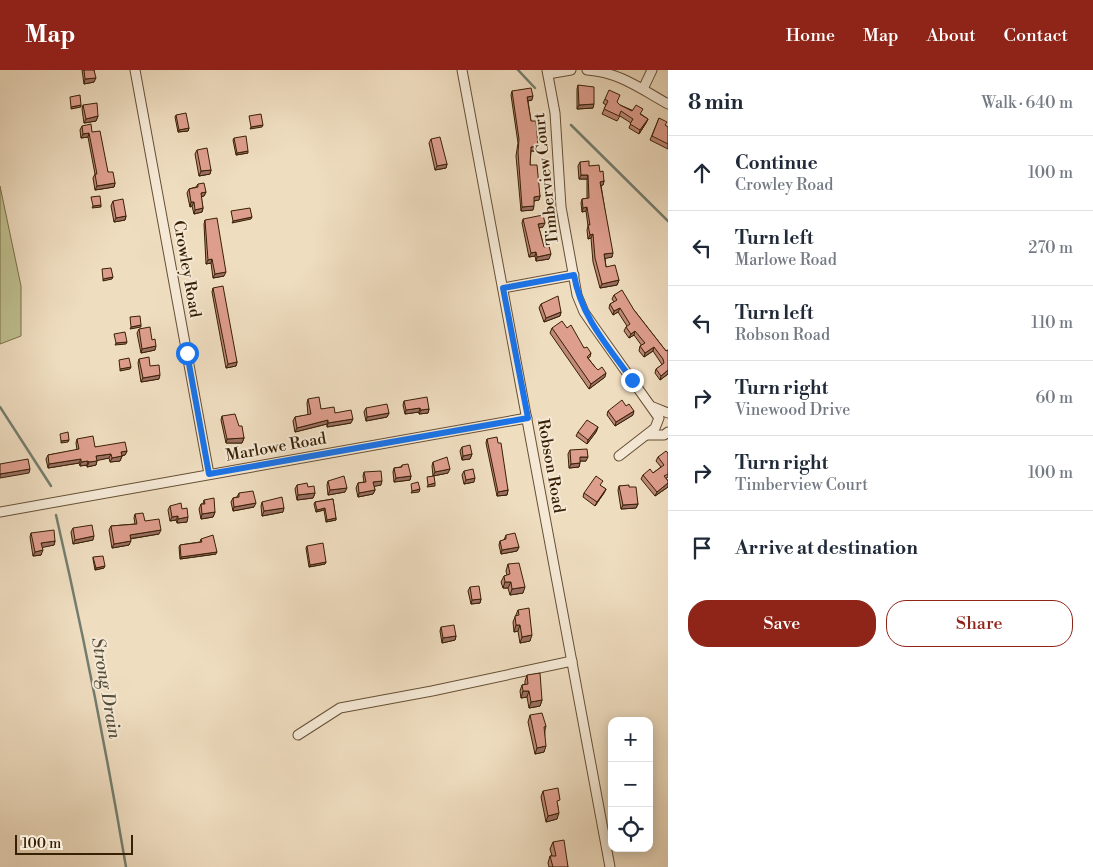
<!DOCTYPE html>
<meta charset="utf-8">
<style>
body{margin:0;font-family:"Libre Bodoni",serif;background:#f6f6f7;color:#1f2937}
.controls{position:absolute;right:15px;bottom:15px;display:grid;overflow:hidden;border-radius:10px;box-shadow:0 2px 12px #0003}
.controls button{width:45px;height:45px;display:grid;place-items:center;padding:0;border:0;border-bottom:1px solid #e0e1e3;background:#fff;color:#1f2937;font:25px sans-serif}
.scale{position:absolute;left:15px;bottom:12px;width:118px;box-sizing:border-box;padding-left:5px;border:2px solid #382005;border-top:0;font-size:14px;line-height:18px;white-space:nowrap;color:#382005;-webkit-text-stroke:4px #f5e9d6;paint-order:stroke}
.stop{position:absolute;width:15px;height:15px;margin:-11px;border:4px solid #1a73e8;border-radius:50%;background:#fff}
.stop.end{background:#1a73e8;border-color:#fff;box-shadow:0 1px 5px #0008}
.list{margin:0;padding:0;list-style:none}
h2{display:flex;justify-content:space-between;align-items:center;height:65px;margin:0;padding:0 20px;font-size:21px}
h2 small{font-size:16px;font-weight:400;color:#747a83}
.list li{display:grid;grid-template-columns:32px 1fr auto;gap:15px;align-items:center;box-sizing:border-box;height:75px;padding:0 20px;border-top:1px solid #e0e1e3}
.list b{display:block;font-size:19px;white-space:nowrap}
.list p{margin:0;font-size:16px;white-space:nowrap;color:#747a83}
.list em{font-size:16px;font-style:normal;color:#747a83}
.actions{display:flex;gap:10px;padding:15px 20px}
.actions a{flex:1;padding:11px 0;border:1px solid #8f2418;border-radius:20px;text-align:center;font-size:18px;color:#8f2418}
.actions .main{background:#8f2418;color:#fff}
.icon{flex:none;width:28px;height:28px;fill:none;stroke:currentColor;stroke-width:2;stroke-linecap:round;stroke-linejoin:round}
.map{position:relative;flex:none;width:668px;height:797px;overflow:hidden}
header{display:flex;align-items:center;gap:30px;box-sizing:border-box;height:70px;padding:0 25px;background:#8f2418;color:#fff}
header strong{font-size:24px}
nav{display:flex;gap:28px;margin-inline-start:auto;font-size:18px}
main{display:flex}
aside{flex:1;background:#fff}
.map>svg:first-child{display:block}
.green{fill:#bebf8f;stroke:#7b704a}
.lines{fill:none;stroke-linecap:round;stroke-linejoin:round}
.stream{stroke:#737d6f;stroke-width:2.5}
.minor-casing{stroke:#664f34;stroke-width:11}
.minor{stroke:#f5e9d6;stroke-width:9}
.wall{fill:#bf8879;stroke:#382005}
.shaded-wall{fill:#9b6f63;stroke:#382005}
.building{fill:#de9e8d;stroke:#382005}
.route{stroke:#1a73e8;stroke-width:6}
.labels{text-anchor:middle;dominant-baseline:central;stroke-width:4;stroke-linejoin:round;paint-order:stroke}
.street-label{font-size:16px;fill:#382005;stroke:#f5e9d6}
.water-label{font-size:18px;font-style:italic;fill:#554e3a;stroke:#f5e9d6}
</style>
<header>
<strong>Map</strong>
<nav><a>Home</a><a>Map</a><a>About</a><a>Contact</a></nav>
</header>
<main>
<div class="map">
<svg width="668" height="797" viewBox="0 0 668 797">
<rect width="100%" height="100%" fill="#efddc0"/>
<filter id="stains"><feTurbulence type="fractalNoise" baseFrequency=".004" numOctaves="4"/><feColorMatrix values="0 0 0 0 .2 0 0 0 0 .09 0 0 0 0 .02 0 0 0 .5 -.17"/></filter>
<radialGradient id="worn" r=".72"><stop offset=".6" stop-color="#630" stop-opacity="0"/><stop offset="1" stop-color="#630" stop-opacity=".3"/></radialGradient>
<path class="green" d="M0 116 21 216V266L0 274Z"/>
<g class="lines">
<g class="stream">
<path d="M518 0 535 18"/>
<path d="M571 55 668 151"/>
<path d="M0 337 51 416"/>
<path d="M56 445C83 562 106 679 126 797"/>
</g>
<defs>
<g id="minor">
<path d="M135 0 209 404"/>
<path d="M462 0 610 797"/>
<path d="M547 0 555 43 561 137 577 225 584 242 595 258 659 348 655 358 619 386"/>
<path d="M587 0C619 2 641 19 668 34"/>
<path d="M548 4 571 0"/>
<path d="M643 19 652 0"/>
<path d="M503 218 574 205"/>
<path d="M653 337 668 343"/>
<path d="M648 365H664L668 362"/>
<path d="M0 442 527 348"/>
<path d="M298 665 340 638 432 621 572 591"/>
</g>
</defs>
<use href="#minor" class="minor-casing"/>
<use href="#minor" class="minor"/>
</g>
<g class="wall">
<path d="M82 0H94V12L84 14Z"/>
<path d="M578 15 593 38 577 39V19Z"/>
<path d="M512 21 532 30 528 31 531 51 538 76 537 81H531L530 95 540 126 539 130 534 131 533 140 521 141 516 86 518 73 511 25Z"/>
<path d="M605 29 617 32 620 35 641 44 648 49 646 53 639 64 629 58 631 53 620 46 617 51 602 44 606 35 603 33Z"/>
<path d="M83 35 98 46 96 51 84 53 82 39Z"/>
<path d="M176 45 189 58 188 61 178 62 175 47Z"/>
<path d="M659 48 666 56 668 57V79L650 70Z"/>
<path d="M82 56 92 62 108 102 115 113 114 117 95 120 93 108 95 104 88 67 81 68 80 60Z"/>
<path d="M234 68 248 83 236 85 233 70Z"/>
<path d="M431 69 447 94 446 98 435 100 429 73Z"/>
<path d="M197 80 211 100 210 104 199 106 195 84Z"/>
<path d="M580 92 600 102 604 111 603 115H601L612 187 605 188 606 197 619 210 617 215 600 218 593 192 591 168 588 169 587 160 588 156 586 141 582 142 581 133 582 129H587V109H579L578 96Z"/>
<path d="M198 114 206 122 204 126 201 127 203 138 202 142 194 144 192 136 190 137 187 123 189 119 196 117Z"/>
<path d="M113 131 126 146 125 150 114 152 111 136Z"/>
<path d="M523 149 543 157 539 158 544 177 549 189 536 191 535 186 529 187 522 153Z"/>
<path d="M205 150 224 206 213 208 211 193 206 194 204 154Z"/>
<path d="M213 218 237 292 236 296 226 298 212 222Z"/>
<path d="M614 225 634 240 666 281 668 280V304L660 310 655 303 656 299 662 295 661 293 653 281 644 287 639 281 640 276H642L634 265 629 268 624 261 626 257 627 256 618 242 613 245 609 238 610 234 614 232 612 229Z"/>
<path d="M541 234 561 242 560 246 544 252 539 238Z"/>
<path d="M552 258H567L584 278 591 283 590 287 588 288 595 297 605 307 589 319 550 263Z"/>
<path d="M139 259 152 270 155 280 141 283 137 263Z"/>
<path d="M139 289 150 296 159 309 141 312 138 293Z"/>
<path d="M308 329 321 339 335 343 351 353 327 357V354L295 362 293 351 295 347 308 345 307 333Z"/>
<path d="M404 331 429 339 428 343 419 344V342L405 344 403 335Z"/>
<path d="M366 338 389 343 387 347 366 351 364 342Z"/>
<path d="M608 341 633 345 615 356 607 345Z"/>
<path d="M222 346 239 356 244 368 242 373H226L221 350Z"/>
<path d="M598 357 596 362 587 374 576 366 578 362Z"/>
<path d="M77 369 95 377 127 381 125 385 122 386 120 391 110 392 109 388 97 390 96 395 87 397V395L80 396 79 393 48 398 46 389 48 385 77 380 76 373Z"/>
<path d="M487 369 508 420 507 425 497 426 486 373Z"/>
<path d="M462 377 472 384 470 389 462 390 460 381Z"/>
<path d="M570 380 586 391H580L579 397 569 398 568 384Z"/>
<path d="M668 383V407L666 408 668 411V417L655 426 641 409 643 405 653 403 661 397 656 391 658 387Z"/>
<path d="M433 392 448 403 433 406 432 396Z"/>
<path d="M402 395 411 406 410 410 394 412 393 402 394 398 401 397Z"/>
<path d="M464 401 474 412 464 414 462 405Z"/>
<path d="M364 402 381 415 374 416 375 420 373 424 358 427 356 418 358 413 364 412 363 406Z"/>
<path d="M328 411 345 422 328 425 327 415Z"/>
<path d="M297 415 308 417 315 423 313 428 297 430 295 419Z"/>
<path d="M601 416 606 419 604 423 595 436 583 427 584 423Z"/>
<path d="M619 416 629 417 638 434 636 438 621 439 618 420Z"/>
<path d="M239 423 254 437 233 441 231 432 233 428 237 427Z"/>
<path d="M333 429 336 450 326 452 324 440 316 442 314 434 315 432Z"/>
<path d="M204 430 215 442 213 447 201 449 199 439 201 434H203Z"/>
<path d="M262 432 283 442 262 446 261 436Z"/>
<path d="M170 436 182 439 187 452 177 453 176 450 170 451 168 440Z"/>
<path d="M135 444 145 451 159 464 130 469 129 475 112 478 109 460 111 456 135 454 134 448Z"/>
<path d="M73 458 93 470 73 474 71 462Z"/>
<path d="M31 463 55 471 54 475 42 477 41 485 33 486 30 467Z"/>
<path d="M506 465 519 477 517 481 501 484 499 475 500 471 504 470Z"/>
<path d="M201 469 216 484 180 489 179 477 180 475 200 472Z"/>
<path d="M307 476 326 492 325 494 309 497 306 478Z"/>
<path d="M93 487 104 498 95 500 93 489Z"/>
<path d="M508 494 523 523 510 525 508 518H503L501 512 504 506 507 505 506 501Z"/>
<path d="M470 517 481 529 480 533 471 534 468 521Z"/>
<path d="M518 540 530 571 520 573 518 561 514 562 513 552Z"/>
<path d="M441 557 456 566 455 570 442 573 440 561Z"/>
<path d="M527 605 542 630 540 636 529 638 527 627 521 628 520 621 522 615 525 614V611Z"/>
<path d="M530 645 546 656 545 660 544 682 535 684 528 652Z"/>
<path d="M543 721 558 736 557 749 546 752 541 727Z"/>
<path d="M553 772 568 797H549L548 793 550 786H552L550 779Z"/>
</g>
<g class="shaded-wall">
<path d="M96 8 94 12 84 14 85 9Z"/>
<path d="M533 26 532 30 526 31 527 27Z"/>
<path d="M594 34 593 38 577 39 579 35Z"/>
<path d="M81 35V37L71 39V37Z"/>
<path d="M98 46 96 51 84 53 86 49Z"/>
<path d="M648 49 646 53 639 64 640 60Z"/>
<path d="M263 55 262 57 250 59 251 57Z"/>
<path d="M189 58 188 61 178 62 179 60Z"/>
<path d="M89 63 88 67 81 68 83 64Z"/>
<path d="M538 76 537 81H530L531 77Z"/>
<path d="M248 81V83L236 85 237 83Z"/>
<path d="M447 94 446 98 435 100 437 96Z"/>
<path d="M211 100 210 104 199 106 201 101Z"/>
<path d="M581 105H588L587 109H579Z"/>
<path d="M604 111 603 115 599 116 600 112Z"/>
<path d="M115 113 114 117 95 120 97 116Z"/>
<path d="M206 122 204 126 199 127 201 123Z"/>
<path d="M540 126 539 130 533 131 534 127Z"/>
<path d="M191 132H194L192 136 190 137Z"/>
<path d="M101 135V137L92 138 93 136Z"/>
<path d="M534 136 533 140 521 141 522 137Z"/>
<path d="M587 137 586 141 582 142 583 138Z"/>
<path d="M203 138 202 142 194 144 195 140Z"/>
<path d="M126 146 125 150 114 152 116 148Z"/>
<path d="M252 147 251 149 232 153 233 151Z"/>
<path d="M545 153 543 157 537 158 538 154Z"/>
<path d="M593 164 591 168 588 169 590 165Z"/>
<path d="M536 182 535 186 529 187 531 183Z"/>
<path d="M613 183 612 187 603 189 604 184Z"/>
<path d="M551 184 549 189 536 191 537 187Z"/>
<path d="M212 189 211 193 206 194 208 190Z"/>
<path d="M226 202 224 206 213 208 215 204Z"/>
<path d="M113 207 112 209 103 211V209Z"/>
<path d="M619 210 617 215 600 218 602 214Z"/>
<path d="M620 238 618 242 613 245 614 241Z"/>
<path d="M561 242 560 246 544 252 546 248Z"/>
<path d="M141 255V257L130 259 131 257Z"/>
<path d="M635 261 634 265 629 268 631 264Z"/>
<path d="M127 272 126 274 115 275 116 273Z"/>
<path d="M156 276 155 280 141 283 142 279Z"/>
<path d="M654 277 653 281 644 287 645 283Z"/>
<path d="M237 292 236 296 226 298 228 294Z"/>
<path d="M131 297 130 299 120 301V299Z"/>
<path d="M668 300V304L660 310 661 306Z"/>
<path d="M606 303 605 307 589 319 591 314Z"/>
<path d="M160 305 159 309 141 312 143 308Z"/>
<path d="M420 338 419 342 405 344 406 340Z"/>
<path d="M429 339 428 343 419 344 421 340Z"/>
<path d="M634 341 633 345 615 356 616 352Z"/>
<path d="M389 343 387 347 366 351 367 347Z"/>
<path d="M353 349 351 353 327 357 328 353Z"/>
<path d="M328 350 327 354 295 362 297 358Z"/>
<path d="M598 357 596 362 587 374 588 370Z"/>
<path d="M244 368 242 373H226L227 369Z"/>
<path d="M69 370 68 372 61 373V371Z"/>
<path d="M127 381 125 385 119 386 121 382Z"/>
<path d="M111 384 109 388 95 391 96 386Z"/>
<path d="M472 384 470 389 462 390 463 386Z"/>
<path d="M122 386 120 391 110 392 112 388Z"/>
<path d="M580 387H588L586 391H578Z"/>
<path d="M81 389 79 393 48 398 49 394Z"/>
<path d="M88 391 87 395 80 396 81 392Z"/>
<path d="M97 391 96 395 87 397 89 392Z"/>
<path d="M580 393 579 397 569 398 571 394Z"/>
<path d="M30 399 29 403 0 408V404Z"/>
<path d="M450 399 448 403 433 406 435 402Z"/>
<path d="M411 406 410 410 394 412 396 408Z"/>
<path d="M475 408 474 412 464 414 466 410Z"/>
<path d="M382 411 381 415 372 417 373 412Z"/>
<path d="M435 413V416L427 417 428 415Z"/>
<path d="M668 413V417L655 426 657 422Z"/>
<path d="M347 418 345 422 328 425 330 420Z"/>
<path d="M420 419 419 422 411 423 412 421Z"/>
<path d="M606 419 604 423 595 436 597 432Z"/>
<path d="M375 420 373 424 358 427 359 423Z"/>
<path d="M508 420 507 425 497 426 498 422Z"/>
<path d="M315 423 313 428 297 430 298 425Z"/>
<path d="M256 433 254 437 233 441 234 437Z"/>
<path d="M638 434 636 438 621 439 623 435Z"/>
<path d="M284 438 283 442 262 446 264 441Z"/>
<path d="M325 438 324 440 316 442 317 440Z"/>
<path d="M215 442 213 447 201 449 202 444Z"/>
<path d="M178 446 176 450 170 451 172 447Z"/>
<path d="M188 447 187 452 177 453 178 449Z"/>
<path d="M336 448V450L326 452 327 450Z"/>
<path d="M161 460 159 464 128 469 130 465Z"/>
<path d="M94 466 93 470 73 474 75 470Z"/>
<path d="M55 471 54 475 40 478 41 473Z"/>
<path d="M131 471 129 475 112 478 114 474Z"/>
<path d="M519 477 517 481 501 484 502 480Z"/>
<path d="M43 480 41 485 33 486 35 482Z"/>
<path d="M217 482 216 484 180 489 181 487Z"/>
<path d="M326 492 325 494 309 497 310 495Z"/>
<path d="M105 496 104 498 95 500 96 498Z"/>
<path d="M505 512H511L508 518H503Z"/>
<path d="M525 517 523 523 510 525 512 519Z"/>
<path d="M481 529 480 533 471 534 472 530Z"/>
<path d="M516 555H520L518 561 514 562Z"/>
<path d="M532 565 530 571 520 573 522 567Z"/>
<path d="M456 566 455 570 442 573 443 568Z"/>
<path d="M523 621H529L527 627 521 628Z"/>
<path d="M542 630 540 636 529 638 531 632Z"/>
<path d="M546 676 544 682 535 684 537 678Z"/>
<path d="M559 743 557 749 546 752 548 746Z"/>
</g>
<g class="building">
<path d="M84 0H94L96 8 85 9Z"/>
<path d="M578 15 594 17V34L579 35Z"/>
<path d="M531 18 533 26 527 27 531 51H536L538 76 531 77 530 95H537L540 126 534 127V136L522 137 518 82 519 69 512 21Z"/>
<path d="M609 20 620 25 617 32 620 35 632 41 636 35 643 39 640 44 648 49 640 60 630 54 633 49 621 41 619 46 604 39 608 31 605 29Z"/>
<path d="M80 25 81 35 71 37 70 27Z"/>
<path d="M97 33 98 46 86 49 83 35Z"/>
<path d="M186 43 189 58 179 60 176 45Z"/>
<path d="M261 44 263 55 251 57 249 46Z"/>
<path d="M659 48 667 52 665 55 668 57V74L652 66Z"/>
<path d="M91 54 92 62 100 61 108 102H113L115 113 97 116 95 104H97L89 63 83 64 82 56Z"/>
<path d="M246 66 248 81 237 83 234 68Z"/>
<path d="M440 67 447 94 437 96 431 69Z"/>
<path d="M207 78 211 100 201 101 197 80Z"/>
<path d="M589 91V96L599 95 600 102 603 101 604 111 600 112 613 183 604 184 606 197 615 195 619 210 602 214 595 188 593 164 590 165 588 155H590L587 137 583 138 582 129 589 128 588 105H581L580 92Z"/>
<path d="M204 113 206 122 201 123 203 138 195 140 194 132H191L189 119 198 117V114Z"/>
<path d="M100 126 101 135 93 136 91 127Z"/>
<path d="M123 129 126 146 116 148 113 131Z"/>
<path d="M250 138 252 147 233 151 231 141Z"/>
<path d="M543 145 545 153 538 154 544 177 549 176 551 184 537 187 536 182 531 183 523 149Z"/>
<path d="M217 148 226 202 215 204 212 189 208 190 205 150Z"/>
<path d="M111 198 113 207 103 209 102 199Z"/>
<path d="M223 216 237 292 228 294 213 218Z"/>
<path d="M622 220 634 240 666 281 668 280V300L661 306 656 299 664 293 663 289 654 277 645 283 640 276 645 273 635 261 631 264 626 257 630 254 620 238 614 241 610 234 617 230 614 225Z"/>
<path d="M558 226 561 242 546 248 541 234Z"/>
<path d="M140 246 141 255 131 257 130 247Z"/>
<path d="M562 251 567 258 571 255 584 278 587 277 591 283 587 287 595 297 598 300 602 297 606 303 591 314 552 258Z"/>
<path d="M150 257 152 270 155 269 156 276 142 279 139 259Z"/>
<path d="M125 262 127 272 116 273 114 264Z"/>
<path d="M149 287 150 296 159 295 160 305 143 308 139 289Z"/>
<path d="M129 288 131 297 120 299 119 290Z"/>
<path d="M319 327 321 339 334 337 335 343 351 340 353 349 328 353V350L297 358 295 347 311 344 308 329Z"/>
<path d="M427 327 429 339 421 340 420 338 406 340 404 331Z"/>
<path d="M622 330 626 336 629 334 634 341 616 352 608 341Z"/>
<path d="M387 334 389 343 367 347 366 338Z"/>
<path d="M235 344 239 356H242L244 368 227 369 222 346Z"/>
<path d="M587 350 598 357 588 370 578 362Z"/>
<path d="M68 362 69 370 61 371 60 364Z"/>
<path d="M93 366 95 377 125 372 127 381 121 382 122 386 112 388 111 384 96 386 97 391 89 392 88 391 81 392V389L49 394 48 385 79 379 77 369Z"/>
<path d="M497 367 498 373H501L508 420 498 422 487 369Z"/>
<path d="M470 375 472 384 463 386 462 377Z"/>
<path d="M587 379 588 387H580V393L571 394 570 380Z"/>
<path d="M666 381 668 383V404L664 406 668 411V413L657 422 643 405 650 399 653 403 664 395 658 387Z"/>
<path d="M447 387 450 399 435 402 433 392Z"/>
<path d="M28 389 30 399 0 404V394Z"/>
<path d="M408 394 411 406 396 408 394 398 402 397V395Z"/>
<path d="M473 399 475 408 466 410 464 401Z"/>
<path d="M381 401 382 411 373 412 375 420 359 423 358 413 366 412 364 402Z"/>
<path d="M344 406 347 418 330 420 328 411Z"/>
<path d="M434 406 435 413 428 415 427 407Z"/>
<path d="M596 406 603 411 600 415 606 419 597 432 584 423Z"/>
<path d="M418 412 420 419 412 421 411 414Z"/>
<path d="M307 413 308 417 314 416 315 423 298 425 297 415Z"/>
<path d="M629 415V417H636L638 434 623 435 619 416Z"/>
<path d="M253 421 256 433 234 437 233 428 239 427V423Z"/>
<path d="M282 427 284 438 264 441 262 432Z"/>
<path d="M214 428 215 442 202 444 201 434H205L204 430Z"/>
<path d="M333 429 336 448 327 450 325 438 317 440 315 432Z"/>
<path d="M181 433 182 439 187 438 188 447 178 449V446L172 447 170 436Z"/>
<path d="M143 443 145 451 159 449 161 460 130 465 131 471 114 474 111 456 137 454 135 444Z"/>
<path d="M92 455 94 466 75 470 73 458Z"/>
<path d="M54 460 55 471 41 473 43 480 35 482 31 463Z"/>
<path d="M515 463 519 477 502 480 500 471 506 469V465Z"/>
<path d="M213 465 217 482 181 487 180 475 202 472 201 469Z"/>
<path d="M323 473 326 492 310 495 307 476Z"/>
<path d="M103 486 105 496 96 498 93 487Z"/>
<path d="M519 493 525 517 512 519 511 512H505L504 506 510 504 508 494Z"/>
<path d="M479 516 481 529 472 530 470 517Z"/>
<path d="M529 538 532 565 522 567 520 555H516L515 546 519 545 518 540Z"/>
<path d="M454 555 456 566 443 568 441 557Z"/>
<path d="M540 603 542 630 531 632 529 621H523L522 615 528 614 527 605Z"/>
<path d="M542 643 546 656 544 657 546 676 537 678 530 645Z"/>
<path d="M558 718 560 730 557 731 559 743 548 746 543 721Z"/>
<path d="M564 770 568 797H553L550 786H556L553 772Z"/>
</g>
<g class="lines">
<path class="route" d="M187 283 209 404 528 348 503 218 574 205C581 247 608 276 632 310"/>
</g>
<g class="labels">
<g class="street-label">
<text transform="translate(546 109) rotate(-96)">Timberview Court</text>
<text transform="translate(187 199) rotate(80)">Crowley Road</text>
<text transform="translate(276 377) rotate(-10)">Marlowe Road</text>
<text transform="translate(551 396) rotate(80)">Robson Road</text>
</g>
<g class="water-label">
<text transform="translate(106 618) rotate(80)">Strong Drain</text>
</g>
</g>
<rect width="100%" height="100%" filter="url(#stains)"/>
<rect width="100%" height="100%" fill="url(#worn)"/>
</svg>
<div class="controls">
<button>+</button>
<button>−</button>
<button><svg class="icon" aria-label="locate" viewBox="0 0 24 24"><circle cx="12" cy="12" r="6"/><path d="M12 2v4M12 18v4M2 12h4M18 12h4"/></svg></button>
</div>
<div class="scale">100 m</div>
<div class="stop" style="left:187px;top:283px"></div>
<div class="stop end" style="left:632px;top:310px"></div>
</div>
<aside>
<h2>8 min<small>Walk · 640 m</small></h2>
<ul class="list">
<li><svg class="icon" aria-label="ahead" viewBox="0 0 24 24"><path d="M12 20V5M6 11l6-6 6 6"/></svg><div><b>Continue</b><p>Crowley Road</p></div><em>100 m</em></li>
<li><svg class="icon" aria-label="left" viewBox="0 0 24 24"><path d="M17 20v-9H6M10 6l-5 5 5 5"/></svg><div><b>Turn left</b><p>Marlowe Road</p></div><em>270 m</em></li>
<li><svg class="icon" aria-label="left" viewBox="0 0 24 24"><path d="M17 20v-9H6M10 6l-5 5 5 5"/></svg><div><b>Turn left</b><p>Robson Road</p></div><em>110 m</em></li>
<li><svg class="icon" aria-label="right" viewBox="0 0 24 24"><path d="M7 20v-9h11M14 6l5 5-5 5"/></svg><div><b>Turn right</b><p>Vinewood Drive</p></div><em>60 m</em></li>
<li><svg class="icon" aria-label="right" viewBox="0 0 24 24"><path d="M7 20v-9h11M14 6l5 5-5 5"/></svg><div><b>Turn right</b><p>Timberview Court</p></div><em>100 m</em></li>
<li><svg class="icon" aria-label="arrive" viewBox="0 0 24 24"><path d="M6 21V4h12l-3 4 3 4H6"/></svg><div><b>Arrive at destination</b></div></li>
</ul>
<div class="actions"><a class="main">Save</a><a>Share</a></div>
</aside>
</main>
